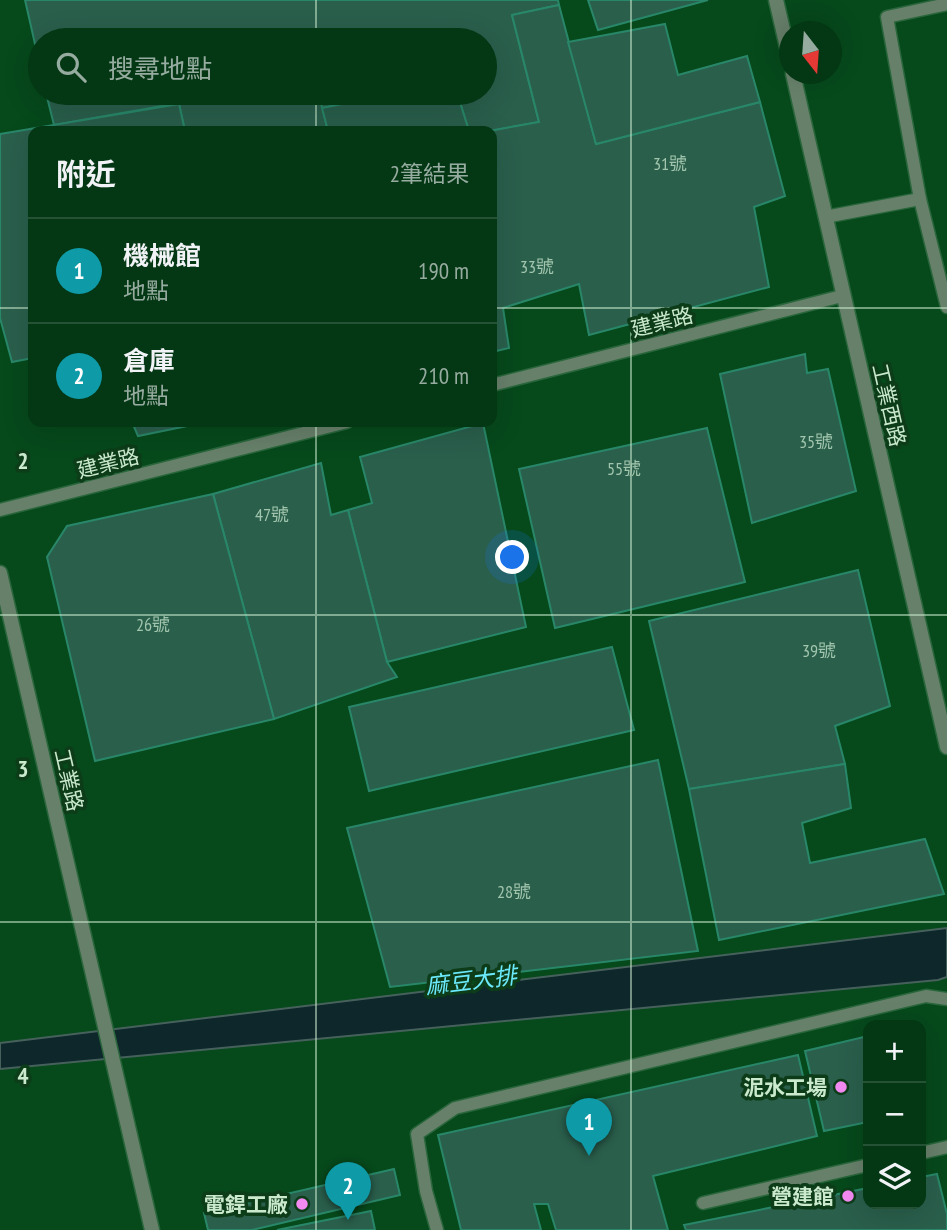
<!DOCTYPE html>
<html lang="zh-TW">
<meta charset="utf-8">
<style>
body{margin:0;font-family:"PT Sans Narrow","Noto Sans TC",sans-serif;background:#0d3f1d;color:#f1f3f6}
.controls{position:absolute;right:21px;bottom:21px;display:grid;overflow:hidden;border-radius:14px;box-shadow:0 7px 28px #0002}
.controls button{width:63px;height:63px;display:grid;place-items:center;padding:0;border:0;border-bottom:2px solid #255134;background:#043714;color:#f1f3f6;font:35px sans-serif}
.compass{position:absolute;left:779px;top:21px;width:63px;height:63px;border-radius:50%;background:#043714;box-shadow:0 7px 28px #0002;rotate:163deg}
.you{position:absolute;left:513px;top:558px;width:24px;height:24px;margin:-18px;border:5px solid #fff;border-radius:50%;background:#1a73e8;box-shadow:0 0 0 10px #1a73e833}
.badge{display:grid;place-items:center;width:46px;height:46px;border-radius:50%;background:#8bbbb9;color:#fff;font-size:23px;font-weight:700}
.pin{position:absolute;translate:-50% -58px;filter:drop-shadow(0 2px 4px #0008)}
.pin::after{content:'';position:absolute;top:37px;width:24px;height:21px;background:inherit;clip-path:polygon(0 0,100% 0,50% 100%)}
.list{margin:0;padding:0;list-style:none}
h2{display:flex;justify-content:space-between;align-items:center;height:91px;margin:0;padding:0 28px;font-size:30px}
h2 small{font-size:23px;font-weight:400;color:#97aca0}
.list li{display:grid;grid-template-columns:46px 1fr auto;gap:21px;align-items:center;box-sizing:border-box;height:105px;padding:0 28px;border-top:2px solid #255134}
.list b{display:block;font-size:26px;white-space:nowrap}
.list p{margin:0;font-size:23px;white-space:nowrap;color:#97aca0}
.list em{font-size:23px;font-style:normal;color:#97aca0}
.icon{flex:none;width:38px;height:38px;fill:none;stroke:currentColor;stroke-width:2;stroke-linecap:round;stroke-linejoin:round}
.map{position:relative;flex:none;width:947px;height:1230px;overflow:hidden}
.search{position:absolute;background:#043714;box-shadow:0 7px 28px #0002;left:28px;top:28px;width:469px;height:77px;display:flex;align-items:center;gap:18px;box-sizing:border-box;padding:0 24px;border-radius:38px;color:#97aca0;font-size:26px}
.panel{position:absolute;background:#043714;box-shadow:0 7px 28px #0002;left:28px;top:126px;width:469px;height:301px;border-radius:14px}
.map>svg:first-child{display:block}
.water{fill:#0d272b;stroke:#46615c;stroke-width:2}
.building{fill:#2a5f4c;stroke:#298769;stroke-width:2}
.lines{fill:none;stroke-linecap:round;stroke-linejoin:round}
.lane-casing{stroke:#29663b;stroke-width:15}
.street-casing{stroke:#29663b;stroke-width:17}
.lane{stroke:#67806a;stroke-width:12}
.street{stroke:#67806a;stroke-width:14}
.grid{fill:none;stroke:#cae9cd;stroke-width:2;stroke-opacity:0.55}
.poi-dot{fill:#f38af1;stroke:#0d3c19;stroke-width:2.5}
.labels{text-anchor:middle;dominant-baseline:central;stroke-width:7;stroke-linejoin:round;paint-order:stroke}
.number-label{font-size:18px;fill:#a2c6ad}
.street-label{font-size:21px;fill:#cae9cd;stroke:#0d3c19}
.poi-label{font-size:21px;font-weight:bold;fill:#cae9cd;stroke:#0d3c19;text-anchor:end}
.water-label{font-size:23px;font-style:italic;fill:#6beafc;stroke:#0d3c19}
.grid-label{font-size:23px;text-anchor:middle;font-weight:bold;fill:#cae9cd;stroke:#0d3c19;stroke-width:7;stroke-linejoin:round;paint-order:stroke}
</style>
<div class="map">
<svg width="947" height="1230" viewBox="0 0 947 1230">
<rect width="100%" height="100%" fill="#06491b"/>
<path class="water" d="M947 928V977L938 980 0 1069V1043Z"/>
<g class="building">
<path d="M25 0H558L559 5 512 15 539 122 489 131H469L457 93H485V40H40V66Z"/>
<path d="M588 0H708L598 30Z"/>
<path d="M559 5 596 144 760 102 785 196 754 207 769 287 589 335 579 284 503 308 509 348 492 352 489 131 539 122 512 15Z"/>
<path d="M665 24 678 75 747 56 760 102 596 144 568 42Z"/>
<path d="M46 93H236L54 125Z"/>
<path d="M236 93H319L328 131H185L179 104Z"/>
<path d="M319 93H397L322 108Z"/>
<path d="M397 93H457L469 131H328L322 108Z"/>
<path d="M179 104 185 131H33V358L12 362 0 318V134Z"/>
<path d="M805 354 807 373 828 369 856 491 752 523 720 374Z"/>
<path d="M132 422H207L138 436Z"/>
<path d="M483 423 526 627 387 662 348 510 372 503 360 457Z"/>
<path d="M707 428 745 582 555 628 519 469Z"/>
<path d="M321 463 331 515 348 510 387 662 397 677 274 719 213 494Z"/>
<path d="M213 494 274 719 95 761 47 557 67 526Z"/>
<path d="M858 570 890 706 835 726 845 764 689 789 649 621Z"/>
<path d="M612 647 634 730 369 791 349 707Z"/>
<path d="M658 760 698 951 390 987 347 828Z"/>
<path d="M845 764 851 808 802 823 810 863 925 839 944 894 719 940 689 789Z"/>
<path d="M868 1036V1122L824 1131 805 1051Z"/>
<path d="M798 1055 817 1136 653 1176 668 1230H556L548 1204H534L541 1230H461L438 1135Z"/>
<path d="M394 1169 400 1195 252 1230H208L204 1213Z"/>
<path d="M937 1174 947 1214V1230H686L684 1225 868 1188V1204H921V1177Z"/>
<path d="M371 1211 375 1230H277Z"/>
</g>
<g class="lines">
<defs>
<g id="lane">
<path d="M947 4 887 17 920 199 947 307"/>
<path d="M825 217 920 199"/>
<path d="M492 385 842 296"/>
<path d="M0 510 347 422"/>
<path d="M921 1153 947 1147"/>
<path d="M703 1203 868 1165"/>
<path d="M437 1230 426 1191 417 1134 455 1108 926 996 947 999"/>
</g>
<g id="street">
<path d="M776 0 790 60"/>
<path d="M793 74 947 747"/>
<path d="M0 573 152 1230"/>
</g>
</defs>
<use href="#lane" class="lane-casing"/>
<use href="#street" class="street-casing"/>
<use href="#lane" class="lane"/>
<use href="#street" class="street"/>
</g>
<path class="grid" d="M316 0V40M631 0V1230M316 93V131M0 308H33M492 308H947M316 422V1230M0 615H947M0 922H947"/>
<g class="poi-dot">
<circle cx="841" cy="1087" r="7"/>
<circle cx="848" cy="1196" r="7"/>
<circle cx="302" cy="1204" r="7"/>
</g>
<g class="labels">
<g class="number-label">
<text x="670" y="163">31號</text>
<text x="537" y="266">33號</text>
<text x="816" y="441">35號</text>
<text x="624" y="468">55號</text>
<text x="272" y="514">47號</text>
<text x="153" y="624">26號</text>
<text x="819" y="650">39號</text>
<text x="514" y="891">28號</text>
</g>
<g class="street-label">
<text transform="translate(662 322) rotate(-14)">建業路</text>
<text transform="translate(889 405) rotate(77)">工業西路</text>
<text transform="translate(108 463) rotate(-14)">建業路</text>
<text transform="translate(69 780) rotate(77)">工業路</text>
</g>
<g class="poi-label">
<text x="827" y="1087">泥水工場</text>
<text x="834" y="1196">營建館</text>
<text x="288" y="1204">電銲工廠</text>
</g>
<g class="water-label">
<text transform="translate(471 980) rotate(-7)">麻豆大排</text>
</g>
</g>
<g class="grid-label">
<text x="23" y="469">2</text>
<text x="23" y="777">3</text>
<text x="23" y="1084">4</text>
</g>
</svg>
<div class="controls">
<button>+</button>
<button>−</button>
<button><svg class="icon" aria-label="layers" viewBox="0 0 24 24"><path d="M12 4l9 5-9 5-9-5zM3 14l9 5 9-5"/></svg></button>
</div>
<svg class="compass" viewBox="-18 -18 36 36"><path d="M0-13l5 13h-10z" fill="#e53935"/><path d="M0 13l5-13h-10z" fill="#97aca0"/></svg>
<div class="you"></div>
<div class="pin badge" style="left:589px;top:1156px;background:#0f9aa8">1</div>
<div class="pin badge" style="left:348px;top:1220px;background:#0f9aa8">2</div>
<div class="search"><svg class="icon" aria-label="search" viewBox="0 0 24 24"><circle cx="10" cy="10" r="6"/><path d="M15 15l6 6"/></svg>搜尋地點</div>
<section class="panel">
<h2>附近<small>2筆結果</small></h2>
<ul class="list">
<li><span class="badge" style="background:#0f9aa8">1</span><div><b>機械館</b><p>地點</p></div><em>190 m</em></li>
<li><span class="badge" style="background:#0f9aa8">2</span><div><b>倉庫</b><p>地點</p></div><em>210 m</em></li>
</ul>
</section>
</div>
